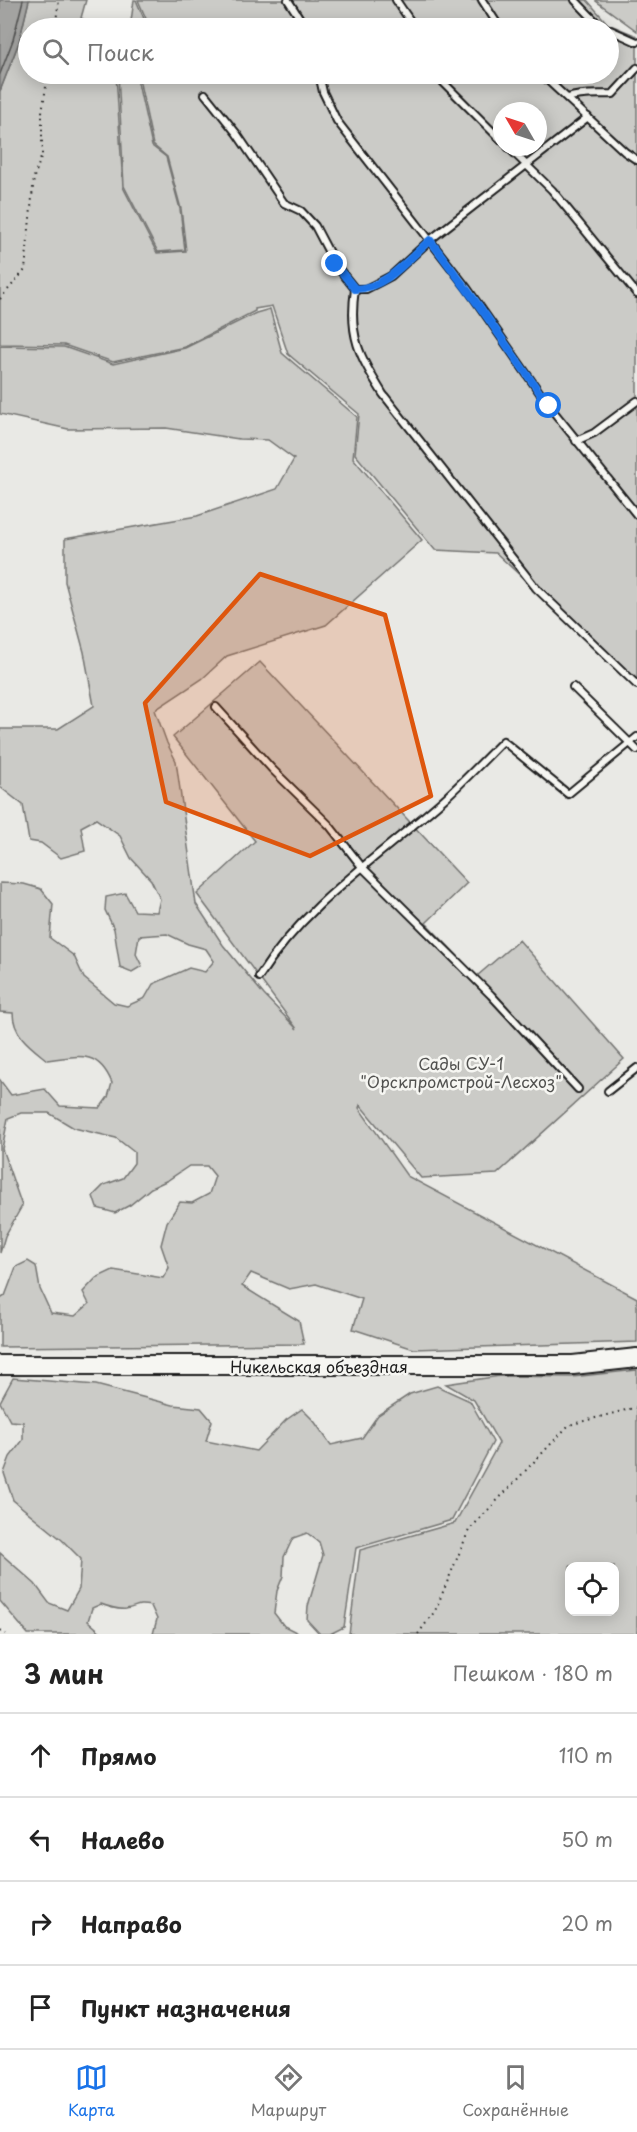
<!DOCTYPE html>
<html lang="ru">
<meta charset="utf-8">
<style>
body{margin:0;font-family:"Playpen Sans",sans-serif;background:#f6f6f6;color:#222}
.controls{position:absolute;right:18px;bottom:18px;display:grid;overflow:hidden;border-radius:12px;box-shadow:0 3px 15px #0003}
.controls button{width:54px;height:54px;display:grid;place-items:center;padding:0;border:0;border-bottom:2px solid #e0e0e0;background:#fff;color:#222;font:30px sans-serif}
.compass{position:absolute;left:493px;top:102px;width:54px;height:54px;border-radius:50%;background:#fff;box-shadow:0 3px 15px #0003;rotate:309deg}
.stop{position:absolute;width:18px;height:18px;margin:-14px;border:4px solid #1a73e8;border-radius:50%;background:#fff}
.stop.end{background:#1a73e8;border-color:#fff;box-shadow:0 2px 6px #0008}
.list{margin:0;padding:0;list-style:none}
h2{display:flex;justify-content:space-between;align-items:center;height:78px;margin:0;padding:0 24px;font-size:26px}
h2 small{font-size:20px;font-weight:400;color:#767676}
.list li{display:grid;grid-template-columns:39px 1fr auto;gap:18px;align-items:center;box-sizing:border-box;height:84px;padding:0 24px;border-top:2px solid #e0e0e0}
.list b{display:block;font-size:22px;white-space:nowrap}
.list em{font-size:20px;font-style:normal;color:#767676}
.icon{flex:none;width:33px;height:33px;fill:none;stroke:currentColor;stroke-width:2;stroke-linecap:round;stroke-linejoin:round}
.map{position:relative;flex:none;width:637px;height:1634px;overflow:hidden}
.search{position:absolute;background:#fff;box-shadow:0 3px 15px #0003;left:18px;right:18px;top:18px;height:66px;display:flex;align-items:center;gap:15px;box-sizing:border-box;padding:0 21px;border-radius:33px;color:#767676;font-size:22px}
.sheet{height:414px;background:#fff}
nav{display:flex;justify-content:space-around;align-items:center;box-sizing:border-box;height:84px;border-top:2px solid #e0e0e0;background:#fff;font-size:16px;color:#767676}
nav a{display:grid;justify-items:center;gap:3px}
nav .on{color:#1a73e8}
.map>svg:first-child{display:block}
.green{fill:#cbcbc7;stroke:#747472;stroke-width:1.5;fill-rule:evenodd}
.water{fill:#a3a3a1;stroke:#6d6d6c;stroke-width:1.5}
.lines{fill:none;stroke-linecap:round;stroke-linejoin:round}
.shore{stroke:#525251;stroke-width:1.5}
.lane-casing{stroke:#1c1c1c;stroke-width:10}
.primary-casing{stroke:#1c1c1c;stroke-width:22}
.path{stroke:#1c1c1c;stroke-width:2;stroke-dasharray:1.5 4.5;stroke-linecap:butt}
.lane{stroke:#f6f6f2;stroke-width:6}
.primary{stroke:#f6f6f2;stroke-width:18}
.route{stroke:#1a73e8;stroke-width:8}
.marked{fill:#de560d;fill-opacity:0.2;stroke:#de560d;stroke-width:4.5;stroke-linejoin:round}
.labels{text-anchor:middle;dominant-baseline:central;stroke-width:5;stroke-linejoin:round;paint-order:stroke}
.park-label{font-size:16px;fill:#51514f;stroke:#f6f6f2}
.street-label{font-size:16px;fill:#1c1c1c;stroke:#f6f6f2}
</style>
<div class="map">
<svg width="637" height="1634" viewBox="0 0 637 1634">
<rect width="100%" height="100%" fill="#e9e9e5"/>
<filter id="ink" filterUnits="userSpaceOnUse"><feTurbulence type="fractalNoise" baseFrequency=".0167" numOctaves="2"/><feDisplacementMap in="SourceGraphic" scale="12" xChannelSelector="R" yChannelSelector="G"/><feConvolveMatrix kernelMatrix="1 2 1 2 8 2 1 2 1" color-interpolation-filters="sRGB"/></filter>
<g filter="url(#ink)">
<g class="green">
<path d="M29 0H86L81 18 99 28H28V74H116L123 187 157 253 186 251 181 209 167 157 153 145 138 74H608V28H150L138 0H587L608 24 637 36V684L496 553 435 550 355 454 359 414 288 354 272 306 255 309V311L185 347 113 362 64 345 0 344V91L19 42ZM502 111H538V147H502Z"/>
<path d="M134 0H136L148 28H130Z"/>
<path d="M596 0H637V31L596 1Z"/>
<path d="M118 74H136L152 146 166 157 180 209 185 250 158 252 124 186Z"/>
<path d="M270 309 282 353 357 417 353 458 422 540 326 625 227 656 202 679 155 710 167 743 176 761 196 904 223 945 264 995 297 1029 197 894 255 841 173 737 260 662 467 883 426 923 477 976 519 940 624 1059 497 1174 421 1178 360 1105 359 1108 407 1176 637 1298V1342L414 1349 353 1329 362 1299 316 1284 289 1289 251 1273 242 1286 299 1321 304 1344 0 1347V1299L5 1296 16 1267 28 1261 36 1266 40 1289 51 1313 75 1316 89 1304 83 1292 96 1278 113 1270 163 1278 169 1268 161 1245 167 1222 180 1202 192 1203 209 1194 215 1176 207 1166H189L168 1180 151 1188 130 1205 115 1213 97 1208 93 1196 104 1185 123 1178 134 1163V1152L116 1138 74 1128 49 1113H21L8 1118 2 1149 22 1206 5 1236 0 1253V1080L11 1095 45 1089 60 1106 100 1108 108 1097 112 1083C98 1049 78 1056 47 1060 31 1047 13 1035 13 1013L0 1012V883L24 884 41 889 53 904 50 938 74 956 84 978 114 1003 127 1006 145 998 153 984 189 968 205 972 214 961 206 949 188 944 167 934 139 936 136 954 142 966 132 972 120 967 114 929 105 910 106 897 125 893 135 911 157 912 160 899 151 880 131 858 120 836 96 819 81 827 85 851 61 858 41 843 29 841 23 805 0 787V729H58L94 706 84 652 65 582V539L197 516 277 489 294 459 268 440 239 439 166 428 68 429 0 414V346L64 347 113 364 185 348 256 313Z"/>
<path d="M637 1370V1634H349L360 1550 455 1523 499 1443 474 1400 446 1384 500 1376 572 1377ZM570 1566H614V1612H570Z"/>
<path d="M13 1378 96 1385 173 1405 201 1408 212 1421 206 1441 256 1451 286 1420 302 1409 314 1421 331 1445 362 1438 378 1415 410 1394 437 1386 470 1401 493 1442 452 1520 356 1548 344 1627 330 1634H320L307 1620 308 1606 323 1555 319 1542 307 1533 293 1538 284 1557 283 1576 277 1591 274 1613 284 1626 300 1634H153L157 1619 151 1606C134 1603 139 1607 126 1609 117 1610 109 1607 101 1604L92 1608 88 1621 103 1634H28L0 1601V1553L35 1584 49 1603 67 1610 79 1589 81 1559 62 1540 13 1500 4 1473 10 1457 23 1440V1422L10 1421 0 1402Z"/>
</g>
<path class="water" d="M0 0H29L19 42 0 91Z"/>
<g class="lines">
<path class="shore" d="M0 74 13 40 23 0"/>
<defs>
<g id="lane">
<path d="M288 0 306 28"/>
<path d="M396 0 415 28"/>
<path d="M482 0 500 28"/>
<path d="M575 0 600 26 606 28"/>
<path d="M608 29 637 42"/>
<path d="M319 74 323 92 337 121 467 288 549 406 637 515"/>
<path d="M435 74 502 141"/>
<path d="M541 74 625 152 637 160"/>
<path d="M205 94 237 134 284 203 301 211 315 226 335 264 355 289C348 336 359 355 383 394L536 588 637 685"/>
<path d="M568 98C581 93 598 95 613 94L637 68"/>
<path d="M508 147 552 190 637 294"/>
<path d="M355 289H366L391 276 430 240 588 117"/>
<path d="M576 441 594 433 637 401"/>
<path d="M573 687 637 750"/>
<path d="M216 707 272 769 329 825 362 867 491 995 578 1089"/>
<path d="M259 977C305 904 380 856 444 799 464 781 483 761 503 741L568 794 637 737"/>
<path d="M608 1091 637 1068"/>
</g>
<path id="primary" d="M0 1365H573L637 1358"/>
</defs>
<use href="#lane" class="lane-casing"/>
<use href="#primary" class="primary-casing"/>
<g class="path">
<path d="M55 28 59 0"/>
<path d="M0 299 25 270 34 177 42 155V112L48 74"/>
<path d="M0 1630 5 1634"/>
<path d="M418 1634 435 1611 469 1530 569 1425 637 1407"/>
</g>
<use href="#lane" class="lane"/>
<use href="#primary" class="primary"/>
</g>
</g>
<g class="lines" filter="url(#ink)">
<path class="route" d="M335 264 355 289C387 288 408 259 430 240L482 310 549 406"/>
</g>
<path class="marked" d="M260 574 385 615 431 796 310 856 166 802 145 703Z"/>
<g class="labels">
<g class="park-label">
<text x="461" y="1063">Сады СУ-1<tspan x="461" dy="18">"Орскпромстрой-Лесхоз"</tspan></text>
</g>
<g class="street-label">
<text x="319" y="1366">Никельская объездная</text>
</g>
</g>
</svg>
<div class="controls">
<button><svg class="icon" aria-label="locate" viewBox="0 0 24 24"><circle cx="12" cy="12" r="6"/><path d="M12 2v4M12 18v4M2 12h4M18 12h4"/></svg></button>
</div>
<svg class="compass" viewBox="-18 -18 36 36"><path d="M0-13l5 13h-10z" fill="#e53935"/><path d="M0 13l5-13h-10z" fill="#767676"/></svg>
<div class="stop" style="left:549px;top:406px"></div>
<div class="stop end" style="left:335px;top:264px"></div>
<div class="search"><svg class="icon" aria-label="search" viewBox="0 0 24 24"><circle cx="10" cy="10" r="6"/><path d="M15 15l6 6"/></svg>Поиск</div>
</div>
<section class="sheet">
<h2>3 мин<small>Пешком · 180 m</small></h2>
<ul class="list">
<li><svg class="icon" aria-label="ahead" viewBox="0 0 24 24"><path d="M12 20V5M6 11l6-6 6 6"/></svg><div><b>Прямо</b></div><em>110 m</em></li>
<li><svg class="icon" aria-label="left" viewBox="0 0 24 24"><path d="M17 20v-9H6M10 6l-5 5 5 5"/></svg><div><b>Налево</b></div><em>50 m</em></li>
<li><svg class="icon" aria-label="right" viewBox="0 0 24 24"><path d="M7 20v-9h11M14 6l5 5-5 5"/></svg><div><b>Направо</b></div><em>20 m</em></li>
<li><svg class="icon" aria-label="arrive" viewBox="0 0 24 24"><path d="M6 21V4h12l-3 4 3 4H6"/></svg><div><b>Пункт назначения</b></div></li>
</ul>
</section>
<nav>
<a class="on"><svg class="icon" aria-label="map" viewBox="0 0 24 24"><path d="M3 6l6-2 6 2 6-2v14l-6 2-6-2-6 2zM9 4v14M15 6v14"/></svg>Карта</a>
<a><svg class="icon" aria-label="directions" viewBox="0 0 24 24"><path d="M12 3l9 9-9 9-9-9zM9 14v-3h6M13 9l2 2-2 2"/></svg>Маршрут</a>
<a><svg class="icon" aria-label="saved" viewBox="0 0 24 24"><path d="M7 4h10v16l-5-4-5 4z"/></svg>Сохранённые</a>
</nav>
